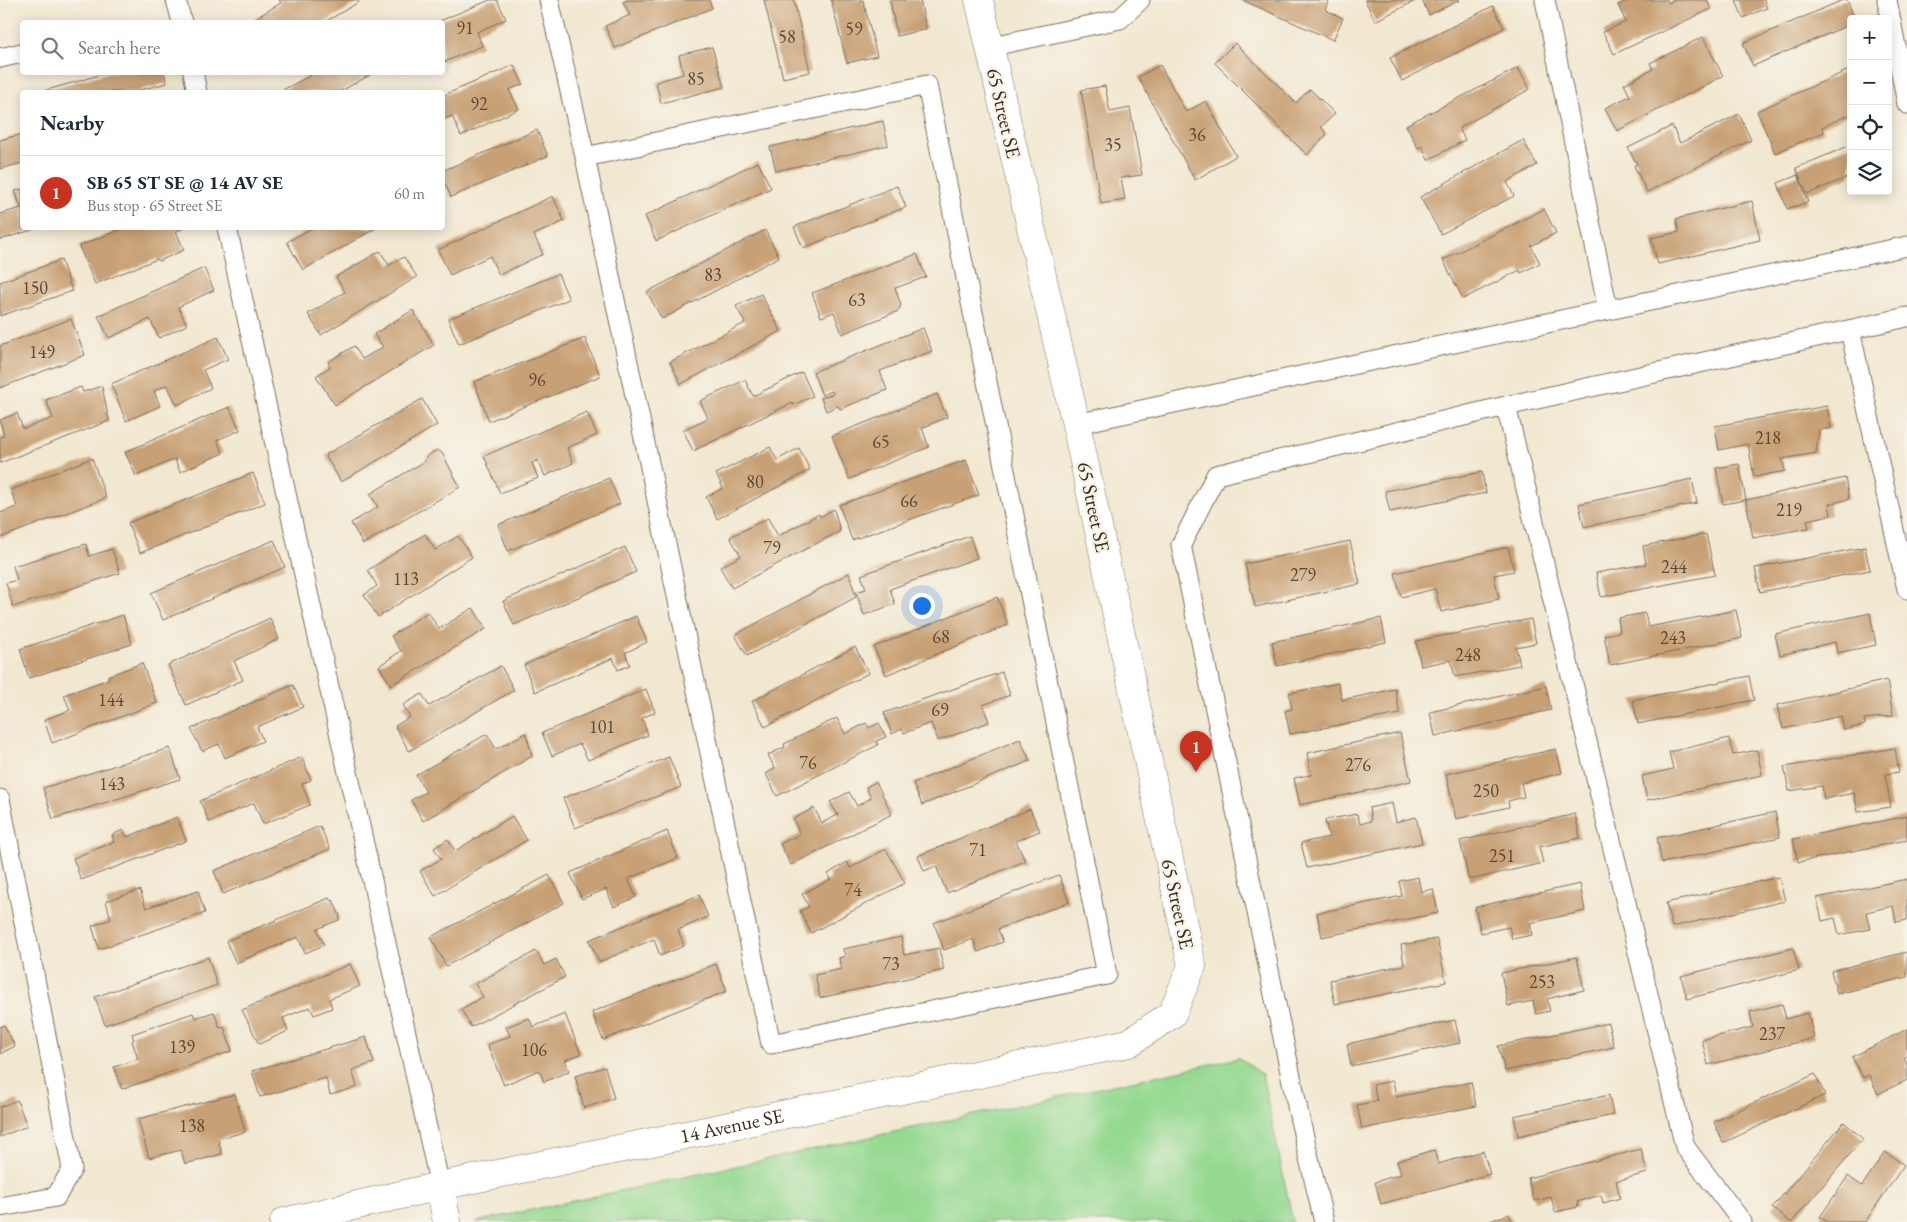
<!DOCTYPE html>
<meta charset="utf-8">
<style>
body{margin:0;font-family:"EB Garamond",serif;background:#f2f2f3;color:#1f2937}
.controls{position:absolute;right:15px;top:15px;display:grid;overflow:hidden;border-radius:5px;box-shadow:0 2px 12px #0003}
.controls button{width:45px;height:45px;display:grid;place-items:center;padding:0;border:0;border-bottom:1px solid #e0e1e3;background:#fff;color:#1f2937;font:25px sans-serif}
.you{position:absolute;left:921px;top:605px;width:18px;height:18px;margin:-12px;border:4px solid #fff;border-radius:50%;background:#1a73e8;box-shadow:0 0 0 8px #1a73e833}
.badge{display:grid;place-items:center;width:32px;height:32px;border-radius:50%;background:#c8321e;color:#fff;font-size:16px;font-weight:700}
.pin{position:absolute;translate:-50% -41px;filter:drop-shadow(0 1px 2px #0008)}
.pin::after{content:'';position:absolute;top:26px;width:18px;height:15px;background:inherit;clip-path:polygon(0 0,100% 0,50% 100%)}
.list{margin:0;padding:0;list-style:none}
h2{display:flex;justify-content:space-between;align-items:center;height:65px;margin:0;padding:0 20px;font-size:21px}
h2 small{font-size:16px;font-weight:400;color:#747a83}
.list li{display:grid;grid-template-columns:32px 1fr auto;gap:15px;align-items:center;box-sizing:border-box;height:75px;padding:0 20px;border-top:1px solid #e0e1e3}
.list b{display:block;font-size:19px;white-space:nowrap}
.list p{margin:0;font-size:16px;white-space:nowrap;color:#747a83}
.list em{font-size:16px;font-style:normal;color:#747a83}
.icon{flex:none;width:28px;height:28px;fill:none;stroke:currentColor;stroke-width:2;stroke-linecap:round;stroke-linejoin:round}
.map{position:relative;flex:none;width:1907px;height:1222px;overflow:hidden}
.search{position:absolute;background:#fff;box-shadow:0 2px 12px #0003;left:20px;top:20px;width:425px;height:55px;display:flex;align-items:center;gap:12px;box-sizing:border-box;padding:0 18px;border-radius:5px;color:#747a83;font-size:19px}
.panel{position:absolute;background:#fff;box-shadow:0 2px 12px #0003;left:20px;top:90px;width:425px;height:140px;border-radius:5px}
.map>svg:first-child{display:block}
.green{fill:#95d991;stroke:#688258}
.building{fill:#c8a075}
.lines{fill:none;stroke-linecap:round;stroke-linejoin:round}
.lane-casing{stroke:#7b6c5d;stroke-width:21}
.street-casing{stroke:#7b6c5d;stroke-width:29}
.lane{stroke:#fff;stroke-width:19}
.street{stroke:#fff;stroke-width:28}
.labels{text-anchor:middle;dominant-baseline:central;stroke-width:4.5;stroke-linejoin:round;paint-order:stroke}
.number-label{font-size:18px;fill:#5e4834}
.street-label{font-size:20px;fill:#3b2a1e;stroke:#f7f3e8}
</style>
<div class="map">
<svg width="1907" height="1222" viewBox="0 0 1907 1222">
<rect width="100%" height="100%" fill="#f7f3e8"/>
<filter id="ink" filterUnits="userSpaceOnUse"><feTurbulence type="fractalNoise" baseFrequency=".02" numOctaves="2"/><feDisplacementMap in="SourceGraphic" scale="10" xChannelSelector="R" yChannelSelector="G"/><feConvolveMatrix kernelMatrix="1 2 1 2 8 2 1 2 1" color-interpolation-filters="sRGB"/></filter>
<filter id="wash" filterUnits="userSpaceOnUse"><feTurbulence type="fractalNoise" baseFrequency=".0096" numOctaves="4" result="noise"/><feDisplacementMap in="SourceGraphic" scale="20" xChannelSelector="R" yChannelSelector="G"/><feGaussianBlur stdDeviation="1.12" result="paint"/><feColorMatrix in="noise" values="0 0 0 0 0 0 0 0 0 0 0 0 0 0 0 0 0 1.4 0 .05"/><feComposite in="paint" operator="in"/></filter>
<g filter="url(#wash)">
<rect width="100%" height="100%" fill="#f2e8d1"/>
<path class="green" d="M1239 1058 1262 1074 1293 1222H475Z"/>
<g id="blocks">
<g class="building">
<path d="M279 0H358L359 2 325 22H256L254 19 281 3Z"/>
<path d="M490 0H497L506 19 477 32 482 46 442 63V22H437Z"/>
<path d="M627 0H709L712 8 615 48 605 26 630 15 623 2Z"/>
<path d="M764 0H794L810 72 783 78Z"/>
<path d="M831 0H863L877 56 847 63Z"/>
<path d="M890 0H920L926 29 897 36Z"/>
<path d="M1242 0H1329L1325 10 1343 18 1333 40Z"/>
<path d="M1365 0H1417L1375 21Z"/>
<path d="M1422 0H1460L1429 15Z"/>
<path d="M1630 0H1667L1668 3 1674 0H1707L1711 9 1614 54 1603 32 1626 22 1618 5Z"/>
<path d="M1736 0H1764L1767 8 1743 18Z"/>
<path d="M1843 0H1847L1855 19H1851V24L1753 66 1743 43Z"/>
<path d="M1493 6 1504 28 1402 81 1390 58Z"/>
<path d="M1703 37 1723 76 1617 131 1605 108 1630 96 1624 84 1653 69 1650 63Z"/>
<path d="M1235 43 1296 103 1310 89 1335 114 1321 127 1327 134 1307 155 1215 63Z"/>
<path d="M712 47 724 87 661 103 656 82 683 74 679 55Z"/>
<path d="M514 65 523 84 509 90 519 109 461 136 452 116 442 120V96Z"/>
<path d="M1160 65 1186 112 1206 101 1236 156 1195 180 1138 77Z"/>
<path d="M1518 68 1530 89 1459 128 1465 140 1428 160 1422 146 1418 148 1406 125Z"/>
<path d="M1851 69V114L1822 127 1824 132 1775 153 1757 111Z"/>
<path d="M110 72H164L167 83 140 90V92H40Z"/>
<path d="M309 72H368L370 75 339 92H279L311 75Z"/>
<path d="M1105 86 1110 112 1130 108 1142 175 1121 178 1125 200 1101 204 1081 90Z"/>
<path d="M1739 114 1751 140 1647 192 1634 166 1637 164 1628 148 1672 126 1680 143Z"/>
<path d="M883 121 888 145 776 171 770 147Z"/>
<path d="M537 130 548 156 451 197 442 177V171Z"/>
<path d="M22 134V163L0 169V140Z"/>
<path d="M1523 140 1537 165 1507 182 1514 196 1441 234 1420 197Z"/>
<path d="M1851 145V176L1807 194 1796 168Z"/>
<path d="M758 162 771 188 656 241 645 216Z"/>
<path d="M1798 175 1808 202 1787 209 1778 183Z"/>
<path d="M897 186 906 207 803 248 794 227Z"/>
<path d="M22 189V228H38L0 240V214L21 208 15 191Z"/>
<path d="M553 196 564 221 534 235 543 254 499 275 490 256 450 275 438 250Z"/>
<path d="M1752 201 1760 240 1658 264 1651 238 1679 232 1676 219Z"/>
<path d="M1544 209 1556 233 1531 246 1540 263 1521 273 1520 270 1463 299 1443 260Z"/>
<path d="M124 228H184L176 231 184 250 159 261 157 259 95 284 79 246Z"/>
<path d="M312 228H376L303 270 287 242Z"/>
<path d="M765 230 779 257 662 319 647 292Z"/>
<path d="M380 251 389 265 404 257 417 277 321 335 308 314 345 292 336 277Z"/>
<path d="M917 254 926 277 895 288 901 305 898 311 842 334 834 312 821 317 812 293Z"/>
<path d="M61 260 72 291 0 316V282Z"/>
<path d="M204 268 214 290 178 307 187 325 159 338 150 319 109 338 98 316Z"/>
<path d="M558 274 569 299 459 344 448 319Z"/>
<path d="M761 294 781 331 681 384 670 362 745 323 736 306Z"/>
<path d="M413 310 434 345 335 405 316 376 330 367 328 362 354 346 362 359 383 347 374 334Z"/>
<path d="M71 319 85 355 0 388V346Z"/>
<path d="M923 328 932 351 880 371 887 390 840 409 838 406 826 411 821 398 833 394 832 391 822 395 813 372Z"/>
<path d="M218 337 228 359 203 370 211 388 177 405 167 385 154 391 160 406 126 421 111 384Z"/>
<path d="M585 338 600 376 489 421 474 382Z"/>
<path d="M802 372 813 396 793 405 792 403 693 451 683 430 708 418 700 401 745 380 753 396Z"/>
<path d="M102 386 109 421 0 463V437L4 436 0 420 17 413 23 429 53 418 46 400 81 387 83 392Z"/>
<path d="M937 394 947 417 922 428 929 447 849 479 832 436Z"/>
<path d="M422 399 437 425 341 482 325 455Z"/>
<path d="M1827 406 1831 428 1819 430 1816 453 1782 459 1785 471 1754 477 1748 444 1719 450 1715 426Z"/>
<path d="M229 407 240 430 217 440 223 453 180 472 175 459 136 476 125 452Z"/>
<path d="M587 412 597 435 567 448 573 463 545 476 538 460 532 463 538 478 500 493 484 456Z"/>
<path d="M770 447 777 460 799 448 810 470 717 519 706 497 723 488 716 474Z"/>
<path d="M437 450 442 453 460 487 363 544 351 523 378 507 370 494 425 461 426 457Z"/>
<path d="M92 458 106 498 0 538V513L17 507 11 490Z"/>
<path d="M966 460 979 495 852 540 839 505Z"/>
<path d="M1739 464 1746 500 1845 478 1849 499 1829 504 1831 515 1807 520 1809 528 1753 538 1746 500 1723 504 1716 468Z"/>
<path d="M1482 472 1486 493 1390 512 1385 491Z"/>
<path d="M253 473 265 503 140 553 128 523Z"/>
<path d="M609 478 620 504 508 551 498 525Z"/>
<path d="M1692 479 1697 503 1584 527 1579 504Z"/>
<path d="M834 509 840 531 732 588 720 567 741 556 730 537 768 518 778 536 819 514 820 517Z"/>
<path d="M425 534 435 550 458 536 472 557 378 617 364 595 377 586 368 570Z"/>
<path d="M1706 534 1715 575 1601 597 1596 573 1646 564 1643 546Z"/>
<path d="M970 536 977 558 890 589 895 604 864 615 856 592 866 589 861 575Z"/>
<path d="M274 540 285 567 163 620 151 593Z"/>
<path d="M1350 541 1360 584 1255 607 1245 564Z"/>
<path d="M86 544 89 556 112 549 120 573 13 607 6 583 17 580 13 566Z"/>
<path d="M625 547 636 572 514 625 503 601Z"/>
<path d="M1508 547 1514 571 1494 575 1499 599 1441 612 1435 589 1401 597 1395 573Z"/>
<path d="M1865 547 1870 570 1760 592 1755 568Z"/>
<path d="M849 573 856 597 747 656 735 635Z"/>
<path d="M997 597 1008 625 886 675 874 647Z"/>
<path d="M473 608 486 629 391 685 379 666 401 651 391 636 428 612 439 629Z"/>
<path d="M1736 610 1742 638 1610 665 1604 635 1620 632 1618 618 1645 613 1648 627Z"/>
<path d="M1870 613 1876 645 1837 653 1835 642 1780 655 1775 634Z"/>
<path d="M123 615 132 644 29 678 20 649Z"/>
<path d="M636 616 647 642 625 653 630 665 618 670 613 658 535 692 524 665Z"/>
<path d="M270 618 279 639 234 661 243 680 186 705 168 665Z"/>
<path d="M1381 618 1386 642 1277 666 1272 642Z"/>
<path d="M1531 619 1536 643 1516 647 1520 665 1455 677 1451 660 1421 666 1416 641Z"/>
<path d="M855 647 869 673 765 727 752 701Z"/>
<path d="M142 663 157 703 52 743 44 720 70 710 64 695 109 679 108 676Z"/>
<path d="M501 666 514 690 409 751 395 726 410 717 403 705 422 694 429 706Z"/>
<path d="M1002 672 1010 695 983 705 989 722 938 741 931 723 904 733 902 729 892 734 884 713Z"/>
<path d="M1749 676 1754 700 1638 724 1633 700Z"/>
<path d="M1887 680 1893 716 1864 719 1865 725 1844 730 1841 716 1783 729 1777 705Z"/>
<path d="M1338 683 1342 700 1395 689 1400 714 1290 734 1285 711 1292 709 1289 693Z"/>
<path d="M293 685 303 707 257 727 263 741 225 758 219 744 202 751 191 729Z"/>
<path d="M1546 686 1551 710 1435 736 1430 712Z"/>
<path d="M646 689 655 712 642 718 648 735 588 760 580 744 552 756 542 733Z"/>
<path d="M837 718 845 734 866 723 869 728 879 723 886 737 876 741 878 745 777 796 766 774 775 768 768 755 785 747 784 744Z"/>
<path d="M526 733 532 756 423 821 411 800 426 792 416 775 487 734 496 749Z"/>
<path d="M1400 733 1411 781 1300 805 1294 778 1311 775 1307 753Z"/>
<path d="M1729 738 1733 755 1757 750 1762 775 1647 800 1642 776 1673 769 1669 752Z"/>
<path d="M1020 739 1030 761 922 805 913 783Z"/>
<path d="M170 748 180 779 53 819 43 788Z"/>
<path d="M1895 748 1899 772 1885 774 1891 807 1858 812 1854 793 1824 799 1822 786 1789 791 1784 767Z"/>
<path d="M1556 749 1562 773 1521 783 1524 797 1508 801 1509 807 1456 819 1446 774Z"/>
<path d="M302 757 311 780 302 784 310 805 263 824 254 803 209 822 200 801Z"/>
<path d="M669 757 681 787 575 828 563 798Z"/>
<path d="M876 782 892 814 791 865 780 844 800 834 793 819 814 808 822 823 838 815 830 802 849 792 857 806 871 798 866 787Z"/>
<path d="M1392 803 1396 822 1416 817 1422 843 1307 868 1301 843 1329 837 1325 820 1357 814 1360 824 1371 821 1369 808Z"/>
<path d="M1030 809 1040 831 1016 841 1025 861 947 893 936 866 924 871 918 856Z"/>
<path d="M1775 812 1780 837 1662 863 1657 838Z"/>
<path d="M1575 814 1580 838 1539 847 1543 863 1469 880 1460 841Z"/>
<path d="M512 816 527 840 435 896 420 871 441 859 434 848 448 839 455 851Z"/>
<path d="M1907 816V840L1798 862 1793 839Z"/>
<path d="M177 817 186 841 81 880 73 858 114 842 112 835 123 830 127 837Z"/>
<path d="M320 826 330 849 223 894 214 871Z"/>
<path d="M667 831 678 858 628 879 636 897 614 907 606 889 582 899 570 873Z"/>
<path d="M886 849 905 883 811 933 800 911 809 907 802 894 831 879 828 874 847 862 850 868Z"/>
<path d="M549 875 564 903 446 966 431 937Z"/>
<path d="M1059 875 1069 902 998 929 1003 942 978 952 973 939 944 950 934 923Z"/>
<path d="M1418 877 1421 892 1433 889 1438 913 1322 937 1317 913 1402 896 1399 881Z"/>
<path d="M1779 877 1785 901 1672 927 1666 903Z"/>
<path d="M1907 879V920L1896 922 1893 906 1866 912 1870 929 1839 935 1835 918 1822 921 1817 898Z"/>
<path d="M1580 884 1585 911 1530 923 1532 935 1512 939 1509 927 1481 933 1475 907Z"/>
<path d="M140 890 146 908 198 891 205 913 99 949 92 926 111 919 106 901Z"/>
<path d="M699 895 708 917 678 930 684 946 660 956 654 939 599 962 589 940Z"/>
<path d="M329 898 331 901 333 900 340 916 339 920 317 929 324 945 305 953 298 937 236 963 226 941Z"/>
<path d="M901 937 904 955 939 948 944 970 820 998 815 975 841 969 839 958 845 956 843 949Z"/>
<path d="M1437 939 1446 982 1335 1004 1330 980 1404 965 1401 945Z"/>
<path d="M1793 948 1799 970 1687 999 1681 976Z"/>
<path d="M536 951 544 965 556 959 565 977 471 1027 461 1009 483 997 475 984Z"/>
<path d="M1907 952V977L1837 994 1831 971Z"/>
<path d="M208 957 217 985 105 1025 95 997Z"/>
<path d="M1577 957 1584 990 1547 999 1550 1011 1536 1014 1533 1001 1508 1006 1501 973Z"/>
<path d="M350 964 360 986 329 999 332 1008 314 1015 310 1007 283 1018 288 1031 259 1044 242 1010Z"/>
<path d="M716 964 727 991 603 1040 592 1012Z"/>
<path d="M1782 1004 1786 1019 1808 1013 1814 1038 1708 1065 1702 1040 1753 1027 1750 1012Z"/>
<path d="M214 1012 220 1028 224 1027 232 1051 122 1089 114 1067 138 1059 132 1041 134 1040 132 1034 193 1013 195 1018Z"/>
<path d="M565 1014 581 1054 565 1060 569 1071 544 1082 539 1070 504 1085 487 1045 510 1036 506 1027 529 1018 533 1027Z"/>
<path d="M1455 1020 1460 1043 1351 1066 1347 1044Z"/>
<path d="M1608 1023 1614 1047 1505 1071 1498 1046Z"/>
<path d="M4 1025 15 1046 0 1054V1027Z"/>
<path d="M1907 1029V1056L1904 1058 1907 1064V1080L1878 1094 1869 1075 1863 1078 1852 1057Z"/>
<path d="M366 1037 374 1063 352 1070 357 1087 330 1095 326 1078 260 1097 252 1071Z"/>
<path d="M605 1067 614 1098 584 1108 575 1076Z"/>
<path d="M1815 1074 1825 1095 1723 1143 1714 1122Z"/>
<path d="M1393 1081 1396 1097 1471 1082 1476 1106 1362 1129 1357 1105 1377 1101 1373 1085Z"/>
<path d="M235 1094 245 1132 218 1139 222 1154 185 1164 181 1150 149 1158 138 1119Z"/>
<path d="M1609 1095 1613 1115 1518 1136 1514 1116Z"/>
<path d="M17 1100 27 1126 0 1137V1107Z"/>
<path d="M1844 1122 1863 1139 1792 1222H1790L1772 1208Z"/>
<path d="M1641 1149 1647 1173 1616 1181 1620 1198 1603 1203 1601 1195 1577 1202 1578 1207 1555 1212 1551 1197 1534 1201 1528 1178Z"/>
<path d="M1434 1150 1438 1164 1483 1151 1490 1174 1381 1204 1375 1182 1401 1174 1397 1161Z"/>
<path d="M1885 1152 1904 1165 1865 1222H1827L1820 1217 1848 1176 1862 1186Z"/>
<path d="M1509 1214 1512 1222H1487Z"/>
</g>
</g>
</g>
<g filter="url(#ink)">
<use href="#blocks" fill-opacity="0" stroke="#7b6c5d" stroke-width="1"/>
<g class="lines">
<defs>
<g id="lane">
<path d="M176 0 182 22"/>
<path d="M549 0 585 157 771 1044 1107 975 927 85 585 157"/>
<path d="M1545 0 1608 310"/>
<path d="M1887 0 1907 104"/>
<path d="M988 47 1120 19 1140 0"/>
<path d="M0 58 22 53"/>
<path d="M193 72 197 92"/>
<path d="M227 228 440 1186"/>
<path d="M1850 330 1907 589"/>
<path d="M1506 406 1685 1147 1742 1222"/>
<path d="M1076 424 1907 246"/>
<path d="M0 799 72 1169 56 1197 0 1207"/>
<path d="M1324 1222 1300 1120 1181 545 1216 475 1506 406 1907 317"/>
</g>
<g id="street">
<path d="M440 1186 447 1222"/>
<path id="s1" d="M284 1222 440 1186 1129 1043 1172 1014 1192 966 1076 424 979 0"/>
</g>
</defs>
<use href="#lane" class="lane-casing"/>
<use href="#street" class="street-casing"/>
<use href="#lane" class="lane"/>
<use href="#street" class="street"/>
</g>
</g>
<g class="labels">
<g class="number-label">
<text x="465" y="27">91</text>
<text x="854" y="28">59</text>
<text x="787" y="36">58</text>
<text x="696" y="78">85</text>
<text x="479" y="103">92</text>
<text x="1197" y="134">36</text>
<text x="1113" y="144">35</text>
<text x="713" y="274">83</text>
<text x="35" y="287">150</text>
<text x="857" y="299">63</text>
<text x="42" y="351">149</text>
<text x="537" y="379">96</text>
<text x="1768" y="437">218</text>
<text x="881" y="441">65</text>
<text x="755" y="481">80</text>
<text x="909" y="500">66</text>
<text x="1789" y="509">219</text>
<text x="772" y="547">79</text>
<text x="1674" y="566">244</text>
<text x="1303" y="574">279</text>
<text x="406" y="578">113</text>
<text x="941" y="636">68</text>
<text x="1673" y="637">243</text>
<text x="1468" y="654">248</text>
<text x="111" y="699">144</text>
<text x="940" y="709">69</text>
<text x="602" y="726">101</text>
<text x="808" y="762">76</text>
<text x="1358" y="764">276</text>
<text x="112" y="783">143</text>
<text x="1486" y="790">250</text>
<text x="978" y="849">71</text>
<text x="1502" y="855">251</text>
<text x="853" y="889">74</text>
<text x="891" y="963">73</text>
<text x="1542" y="981">253</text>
<text x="1772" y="1033">237</text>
<text x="182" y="1046">139</text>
<text x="534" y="1049">106</text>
<text x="192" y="1125">138</text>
</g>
<g class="street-label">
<text transform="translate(1004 113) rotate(77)">65 Street SE</text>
<text transform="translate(1094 507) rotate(78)">65 Street SE</text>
<text transform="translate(1178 904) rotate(78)">65 Street SE</text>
<text stroke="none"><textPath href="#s1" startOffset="458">14 Avenue SE</textPath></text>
</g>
</g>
</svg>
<div class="controls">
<button>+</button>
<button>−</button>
<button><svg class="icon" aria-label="locate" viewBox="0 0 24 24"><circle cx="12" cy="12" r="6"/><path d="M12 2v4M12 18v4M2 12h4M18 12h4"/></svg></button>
<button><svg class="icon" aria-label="layers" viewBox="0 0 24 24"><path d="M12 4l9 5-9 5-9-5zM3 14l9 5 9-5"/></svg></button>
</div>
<div class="you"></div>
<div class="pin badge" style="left:1196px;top:772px">1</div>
<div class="search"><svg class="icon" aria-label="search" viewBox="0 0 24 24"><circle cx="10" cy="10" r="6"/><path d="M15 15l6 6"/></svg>Search here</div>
<section class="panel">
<h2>Nearby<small></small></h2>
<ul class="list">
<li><span class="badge">1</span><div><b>SB 65 ST SE @ 14 AV SE</b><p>Bus stop · 65 Street SE</p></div><em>60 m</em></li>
</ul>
</section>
</div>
